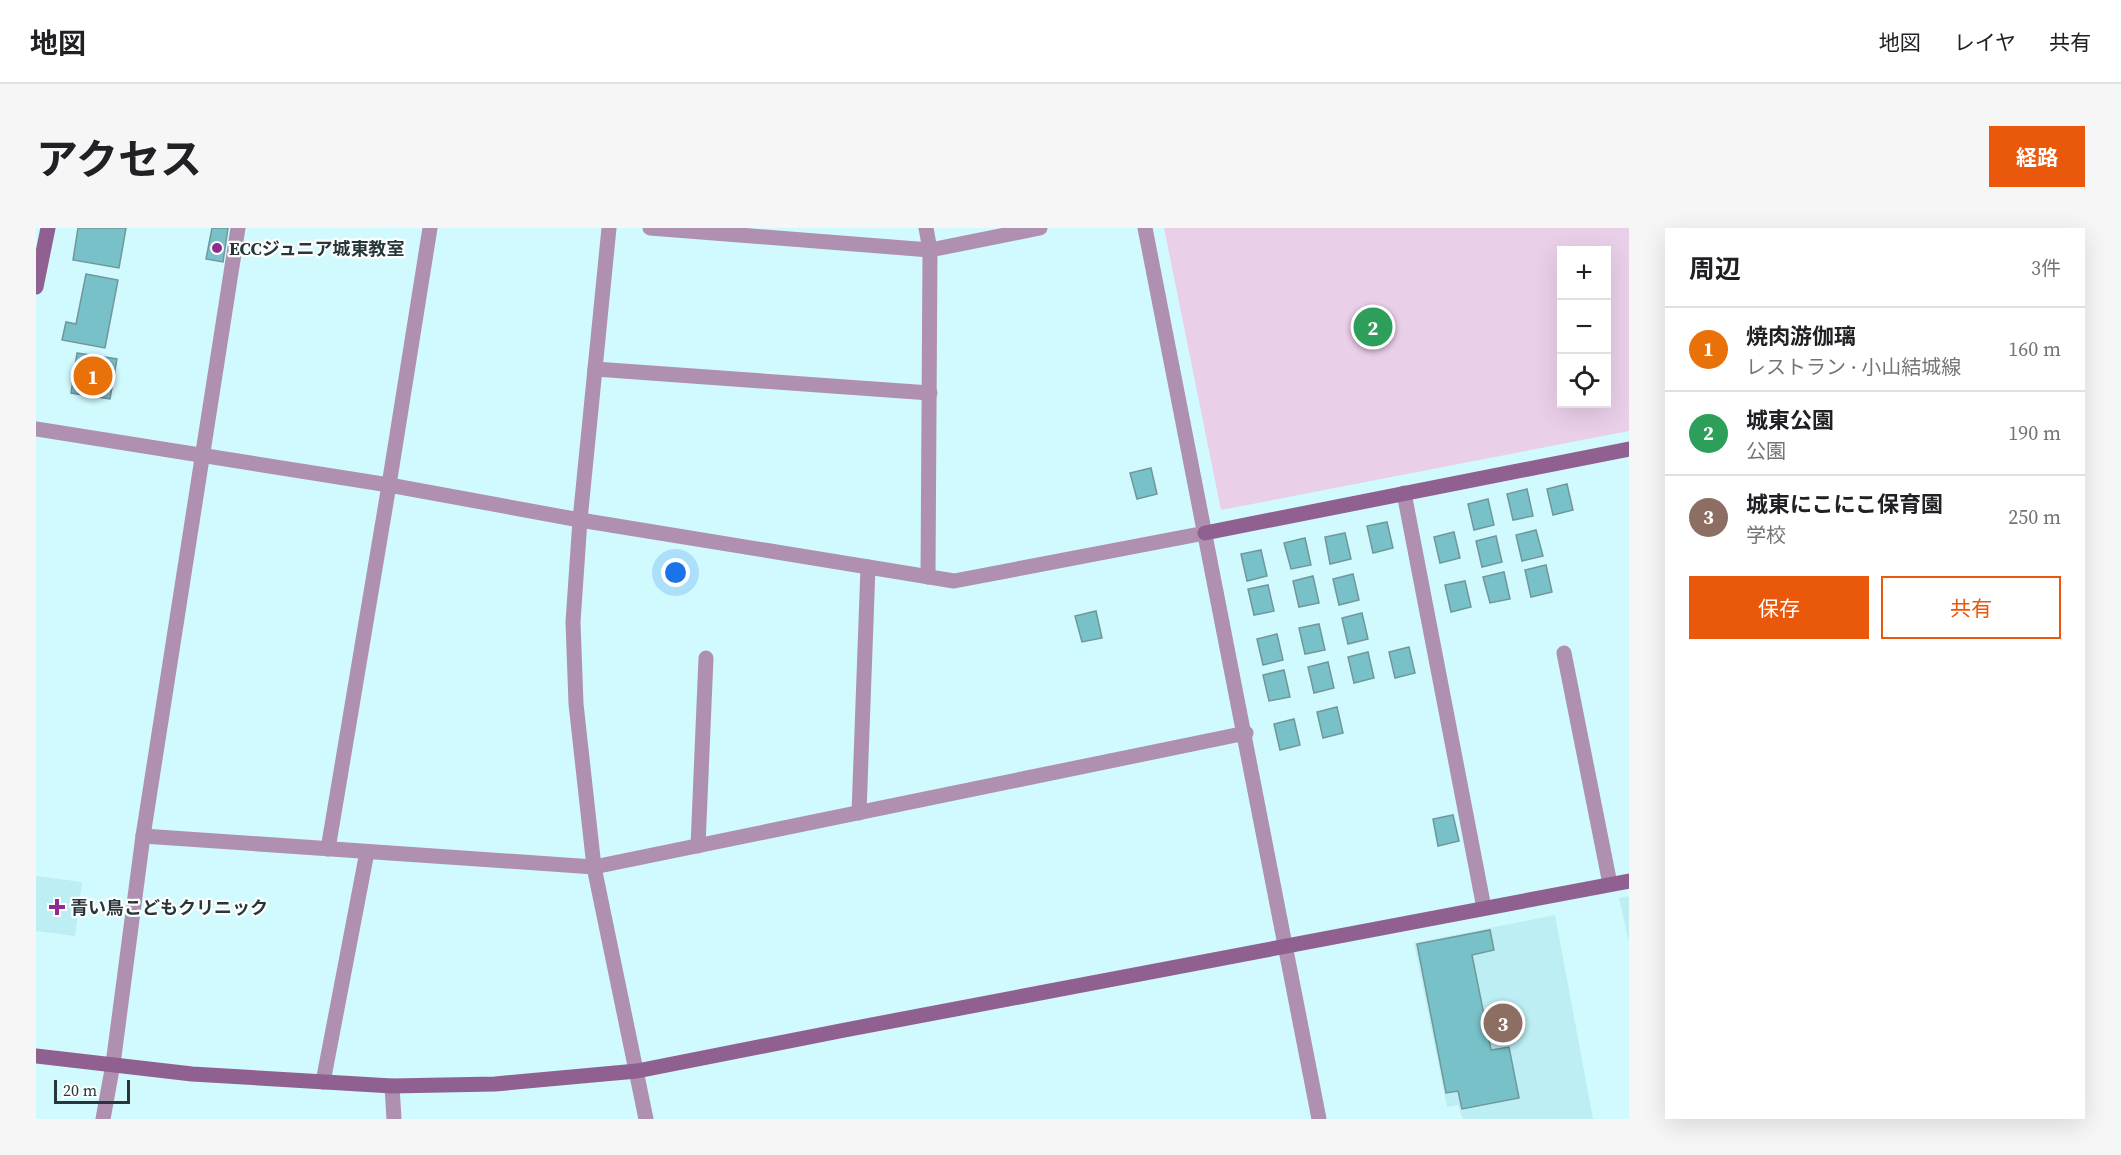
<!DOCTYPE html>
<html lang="ja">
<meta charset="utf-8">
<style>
body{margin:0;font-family:"Source Serif 4","Noto Sans JP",serif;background:#f6f6f6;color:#202124}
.controls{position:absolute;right:18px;top:18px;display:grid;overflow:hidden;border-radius:0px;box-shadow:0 6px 24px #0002}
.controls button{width:54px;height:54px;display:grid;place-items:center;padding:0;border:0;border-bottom:2px solid #e0e0e0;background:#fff;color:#202124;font:30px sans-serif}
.scale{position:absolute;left:18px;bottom:15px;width:76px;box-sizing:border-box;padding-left:6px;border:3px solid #273739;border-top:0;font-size:16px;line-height:21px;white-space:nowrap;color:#273739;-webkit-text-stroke:4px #fefefe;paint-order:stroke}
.you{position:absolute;left:640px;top:345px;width:21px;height:21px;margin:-15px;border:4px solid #fff;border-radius:50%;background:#1a73e8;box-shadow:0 0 0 9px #1a73e833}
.badge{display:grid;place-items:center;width:39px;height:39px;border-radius:50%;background:#ea580c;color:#fff;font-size:20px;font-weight:700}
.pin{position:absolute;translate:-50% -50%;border:3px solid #fff;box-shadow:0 2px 6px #0006}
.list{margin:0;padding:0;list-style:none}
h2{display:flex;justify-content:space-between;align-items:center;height:78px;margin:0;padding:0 24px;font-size:26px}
h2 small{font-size:20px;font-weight:400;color:#757577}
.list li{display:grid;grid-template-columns:39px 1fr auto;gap:18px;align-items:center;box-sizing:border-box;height:84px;padding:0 24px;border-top:2px solid #e0e0e0}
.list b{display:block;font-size:22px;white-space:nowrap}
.list p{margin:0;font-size:20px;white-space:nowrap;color:#757577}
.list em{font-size:20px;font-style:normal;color:#757577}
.actions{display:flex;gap:12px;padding:18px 24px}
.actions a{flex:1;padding:14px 0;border:2px solid #ea580c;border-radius:0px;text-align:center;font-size:21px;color:#ea580c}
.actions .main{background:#ea580c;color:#fff}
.icon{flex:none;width:33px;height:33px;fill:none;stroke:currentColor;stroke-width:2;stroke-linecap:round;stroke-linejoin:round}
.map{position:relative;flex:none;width:1593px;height:891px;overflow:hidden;border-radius:0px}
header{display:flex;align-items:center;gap:36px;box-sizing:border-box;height:84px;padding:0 30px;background:#fff;border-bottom:2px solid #e0e0e0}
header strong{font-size:28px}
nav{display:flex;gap:33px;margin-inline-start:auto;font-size:21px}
.intro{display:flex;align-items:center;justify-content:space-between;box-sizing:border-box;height:144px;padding:0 36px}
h1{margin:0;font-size:42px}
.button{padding:15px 27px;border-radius:0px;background:#ea580c;color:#fff;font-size:21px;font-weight:700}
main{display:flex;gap:36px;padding:0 36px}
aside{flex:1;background:#fff;border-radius:0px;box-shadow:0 6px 24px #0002}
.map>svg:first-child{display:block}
.built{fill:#bceef3}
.green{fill:#eacfe9;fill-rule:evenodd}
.building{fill:#79c1c8;stroke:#70979b;stroke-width:1.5}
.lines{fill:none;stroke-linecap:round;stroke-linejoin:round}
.street{stroke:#b090b0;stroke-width:15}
.secondary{stroke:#906190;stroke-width:15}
.poi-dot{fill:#8f2c93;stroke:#fefefe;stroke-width:2}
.labels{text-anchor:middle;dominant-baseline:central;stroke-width:4.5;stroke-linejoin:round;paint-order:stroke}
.poi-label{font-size:18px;font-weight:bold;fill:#273739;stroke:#fefefe;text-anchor:start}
</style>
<header>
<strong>地図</strong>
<nav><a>地図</a><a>レイヤ</a><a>共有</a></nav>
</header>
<div class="intro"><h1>アクセス</h1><a class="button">経路</a></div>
<main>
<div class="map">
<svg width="1593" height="891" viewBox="0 0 1593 891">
<rect width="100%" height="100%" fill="#d1fafe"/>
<g class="built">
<path d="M0 648 46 654 39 708 0 703Z"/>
<path d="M1593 668V715L1583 670Z"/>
<path d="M1519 687 1557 891H1427L1422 877 1411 879 1378 715Z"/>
</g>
<path class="green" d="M1128 0H1593V203L1185 282ZM1570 22V176H1526V22Z"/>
<g class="building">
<path d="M42 0H90L83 40 37 32Z"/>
<path d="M176 0H192L187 34 170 31Z"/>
<path d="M50 46 82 52 69 120 26 112 30 94 40 96Z"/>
<path d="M41 125 81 131 74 171 35 165Z"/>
<path d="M1115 240 1121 266 1101 271 1094 245Z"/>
<path d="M1531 256 1537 282 1517 287 1511 261Z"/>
<path d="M1491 261 1497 288 1477 292 1471 266Z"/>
<path d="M1452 271 1458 297 1438 302 1432 276Z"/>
<path d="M1351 294 1357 320 1337 325 1331 298Z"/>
<path d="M1500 302 1507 328 1486 333 1480 307Z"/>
<path d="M1418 304 1424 330 1404 335 1398 309Z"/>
<path d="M1309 305 1315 331 1294 336 1289 309Z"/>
<path d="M1460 308 1466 334 1446 339 1440 313Z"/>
<path d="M1269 310 1275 337 1255 341 1248 315Z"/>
<path d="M1225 322 1231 348 1211 353 1205 326Z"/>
<path d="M1510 337 1516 364 1495 369 1489 342Z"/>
<path d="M1468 344 1474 371 1454 375 1447 349Z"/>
<path d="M1317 346 1323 372 1303 377 1297 351Z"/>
<path d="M1277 348 1283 375 1263 379 1257 353Z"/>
<path d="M1429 353 1435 379 1415 384 1409 357Z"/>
<path d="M1232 357 1238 383 1218 387 1212 361Z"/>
<path d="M1060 383 1066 410 1046 414 1039 388Z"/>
<path d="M1326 385 1332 411 1312 416 1306 390Z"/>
<path d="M1283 396 1289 422 1269 426 1263 400Z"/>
<path d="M1241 406 1247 432 1227 437 1221 411Z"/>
<path d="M1373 419 1379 445 1359 450 1353 424Z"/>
<path d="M1332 424 1338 450 1318 455 1312 429Z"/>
<path d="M1292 434 1298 460 1278 465 1272 439Z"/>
<path d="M1248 442 1254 469 1233 473 1227 447Z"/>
<path d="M1301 479 1307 505 1287 510 1281 484Z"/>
<path d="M1258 491 1264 517 1244 522 1238 496Z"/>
<path d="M1417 587 1423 613 1402 618 1397 591Z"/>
<path d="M1454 702 1458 722 1436 727 1455 822 1473 819 1483 870 1426 881 1422 863 1410 865 1381 716Z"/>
</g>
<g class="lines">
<g class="street">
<path d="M573 0 544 292 537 394 540 476 558 639 610 891"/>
<path d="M614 0 894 22 1004 0"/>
<path d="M890 0 894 22 892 349"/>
<path d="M1109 0 1283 891"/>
<path d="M559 141 894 165"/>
<path d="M0 201 353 257 544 292 918 353 1169 305"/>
<path d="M1368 265 1448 680"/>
<path d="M1528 425 1574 656"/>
<path d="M823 585 832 339"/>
<path d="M107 608 558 639 1210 505"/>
<path d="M662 618 670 430"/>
<path d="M292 621 353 257 394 0"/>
<path d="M287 854 331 624"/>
<path d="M356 858 358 891"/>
<path d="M67 891 77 836 107 608 202 0"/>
</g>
<g class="secondary">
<path d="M0 59 12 0"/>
<path d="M1169 305 1593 221"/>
<path d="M0 828 156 846 356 858 459 856 601 843 809 802 1593 653"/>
</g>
</g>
<g class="poi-dot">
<circle cx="181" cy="20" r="6"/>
<path d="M18 670h6v6h6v6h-6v6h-6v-6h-6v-6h6z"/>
</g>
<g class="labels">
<g class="poi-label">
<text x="193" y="20">ECCジュニア城東教室</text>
<text x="34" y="679">青い鳥こどもクリニック</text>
</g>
</g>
</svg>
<div class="controls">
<button>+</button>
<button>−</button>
<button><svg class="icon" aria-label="locate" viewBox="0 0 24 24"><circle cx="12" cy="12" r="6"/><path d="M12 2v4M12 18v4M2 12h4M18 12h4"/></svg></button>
</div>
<div class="scale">20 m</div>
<div class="you"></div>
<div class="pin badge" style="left:57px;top:148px;background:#e8710a">1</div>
<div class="pin badge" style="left:1337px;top:99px;background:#2e9e5b">2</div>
<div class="pin badge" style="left:1467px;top:795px;background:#8d6e63">3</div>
</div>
<aside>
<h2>周辺<small>3件</small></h2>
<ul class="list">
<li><span class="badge" style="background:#e8710a">1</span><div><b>焼肉游伽璃</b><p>レストラン · 小山結城線</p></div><em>160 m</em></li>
<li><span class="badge" style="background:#2e9e5b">2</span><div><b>城東公園</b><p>公園</p></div><em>190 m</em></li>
<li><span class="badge" style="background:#8d6e63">3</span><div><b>城東にこにこ保育園</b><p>学校</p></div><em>250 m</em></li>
</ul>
<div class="actions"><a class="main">保存</a><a>共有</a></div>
</aside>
</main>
